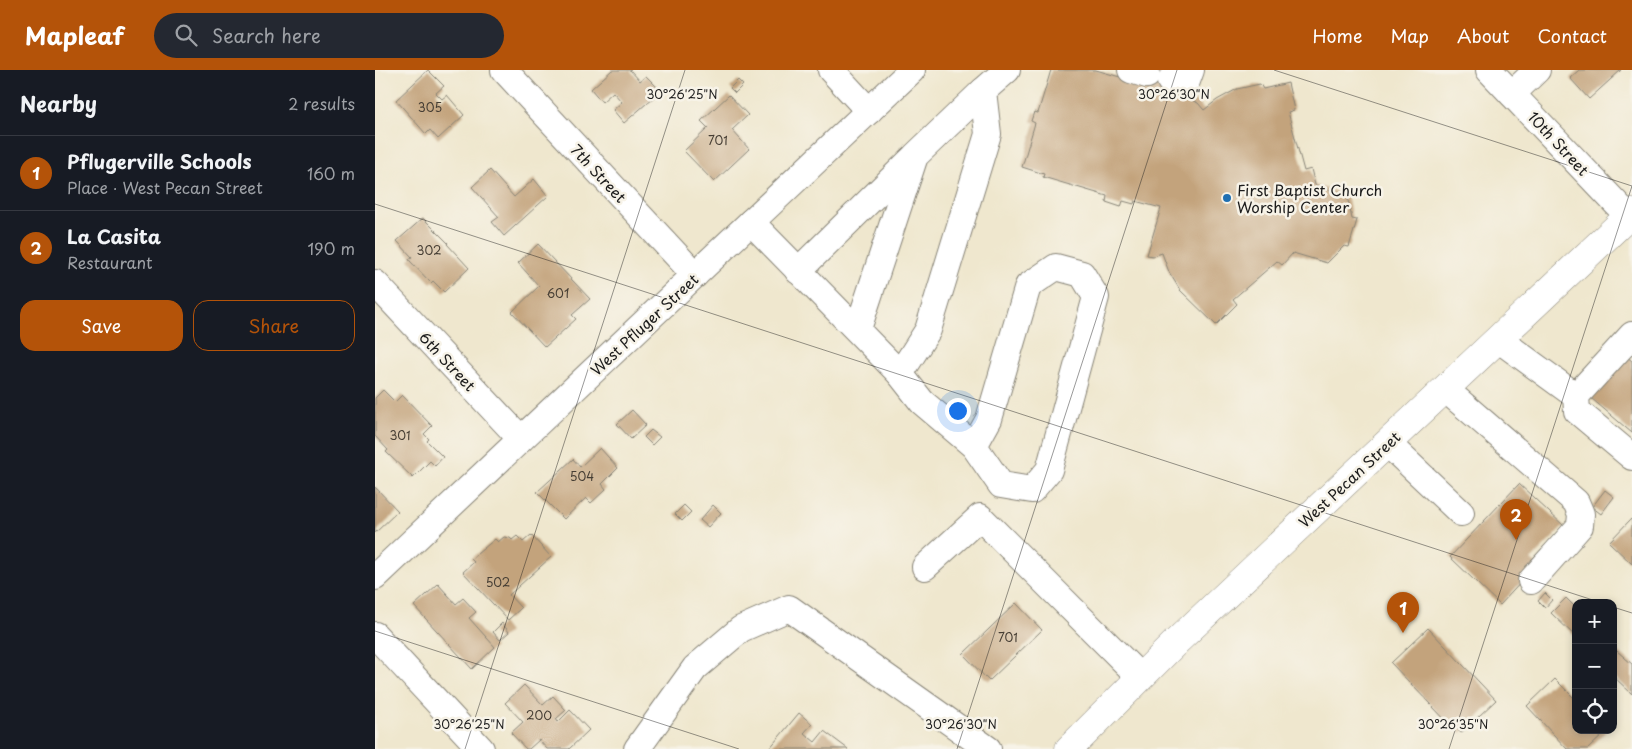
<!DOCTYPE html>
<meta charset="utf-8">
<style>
body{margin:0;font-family:"Playpen Sans",sans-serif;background:#242831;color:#f1f3f6}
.controls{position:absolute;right:15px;bottom:15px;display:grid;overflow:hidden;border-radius:10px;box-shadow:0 2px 8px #0003}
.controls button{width:45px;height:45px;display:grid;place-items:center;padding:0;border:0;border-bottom:1px solid #363941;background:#171b24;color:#f1f3f6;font:25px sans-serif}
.you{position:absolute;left:582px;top:340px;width:18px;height:18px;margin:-12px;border:4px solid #fff;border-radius:50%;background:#1a73e8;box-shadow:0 0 0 8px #1a73e833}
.badge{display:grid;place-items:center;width:32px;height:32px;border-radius:50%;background:#b45309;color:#fff;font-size:16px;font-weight:700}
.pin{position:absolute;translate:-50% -41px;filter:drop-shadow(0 1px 2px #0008)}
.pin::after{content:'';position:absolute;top:26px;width:18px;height:15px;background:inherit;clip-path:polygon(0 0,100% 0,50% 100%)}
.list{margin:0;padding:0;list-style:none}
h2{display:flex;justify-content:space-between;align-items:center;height:65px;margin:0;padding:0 20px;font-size:21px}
h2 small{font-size:16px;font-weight:400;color:#9ea1a6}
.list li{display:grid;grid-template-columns:32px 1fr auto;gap:15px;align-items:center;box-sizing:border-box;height:75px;padding:0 20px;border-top:1px solid #363941}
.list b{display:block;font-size:19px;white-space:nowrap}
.list p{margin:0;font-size:16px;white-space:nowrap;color:#9ea1a6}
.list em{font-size:16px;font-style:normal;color:#9ea1a6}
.actions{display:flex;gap:10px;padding:15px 20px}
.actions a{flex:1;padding:11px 0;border:1px solid #b45309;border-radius:15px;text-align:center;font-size:18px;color:#b45309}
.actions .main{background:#b45309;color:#fff}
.icon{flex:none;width:28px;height:28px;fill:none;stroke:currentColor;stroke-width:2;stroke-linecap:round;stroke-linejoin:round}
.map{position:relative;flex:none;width:1257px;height:679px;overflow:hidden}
header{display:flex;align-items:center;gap:30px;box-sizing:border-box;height:70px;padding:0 25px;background:#b45309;color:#fff}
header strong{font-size:24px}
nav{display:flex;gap:28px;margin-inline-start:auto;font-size:18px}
.search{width:350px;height:45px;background:#242831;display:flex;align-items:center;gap:12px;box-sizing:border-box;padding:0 18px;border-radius:28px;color:#9ea1a6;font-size:19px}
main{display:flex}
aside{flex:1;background:#171b24}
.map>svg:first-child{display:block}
.building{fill:#c3a37c}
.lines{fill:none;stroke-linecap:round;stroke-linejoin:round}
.minor-casing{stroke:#868275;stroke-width:28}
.major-casing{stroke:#868275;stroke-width:29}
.minor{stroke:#fff;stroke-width:26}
.major{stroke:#fff;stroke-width:28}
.ticks{fill:none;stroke:#1c1c1c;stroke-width:1;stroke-opacity:0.45}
.poi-dot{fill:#1f6fb2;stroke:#f7f3e8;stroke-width:2}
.labels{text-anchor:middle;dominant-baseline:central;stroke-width:5;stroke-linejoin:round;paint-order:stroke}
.number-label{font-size:12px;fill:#463e34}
.street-label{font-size:15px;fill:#1c1c1c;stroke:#f7f3e8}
.poi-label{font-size:15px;fill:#1c1c1c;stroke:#f7f3e8;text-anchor:start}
.ticks-label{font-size:12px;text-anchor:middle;fill:#1c1c1c;stroke:#f7f3e8;stroke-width:5;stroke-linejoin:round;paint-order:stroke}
</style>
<header>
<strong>Mapleaf</strong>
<div class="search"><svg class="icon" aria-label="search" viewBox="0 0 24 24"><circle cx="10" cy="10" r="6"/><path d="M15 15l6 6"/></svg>Search here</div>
<nav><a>Home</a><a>Map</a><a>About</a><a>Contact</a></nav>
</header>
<main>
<aside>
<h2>Nearby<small>2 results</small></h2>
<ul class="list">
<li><span class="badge">1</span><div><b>Pflugerville Schools</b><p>Place · West Pecan Street</p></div><em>160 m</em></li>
<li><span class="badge">2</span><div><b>La Casita</b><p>Restaurant</p></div><em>190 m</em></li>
</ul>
<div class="actions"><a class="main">Save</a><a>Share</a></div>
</aside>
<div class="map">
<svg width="1257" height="679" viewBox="0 0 1257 679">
<rect width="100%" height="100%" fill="#f7f3e8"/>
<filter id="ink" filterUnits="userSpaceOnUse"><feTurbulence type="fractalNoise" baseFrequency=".02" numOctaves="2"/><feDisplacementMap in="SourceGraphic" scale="10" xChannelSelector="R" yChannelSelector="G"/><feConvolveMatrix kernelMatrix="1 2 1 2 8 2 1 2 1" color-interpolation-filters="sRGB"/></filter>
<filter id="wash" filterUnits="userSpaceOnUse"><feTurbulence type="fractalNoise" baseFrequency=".0096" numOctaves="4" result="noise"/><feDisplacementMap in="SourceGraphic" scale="20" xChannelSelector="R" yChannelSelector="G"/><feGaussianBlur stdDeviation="1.12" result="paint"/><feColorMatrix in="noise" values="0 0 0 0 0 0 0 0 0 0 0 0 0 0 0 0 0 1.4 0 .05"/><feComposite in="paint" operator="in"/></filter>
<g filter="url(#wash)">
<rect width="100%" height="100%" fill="#efe7ce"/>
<g id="blocks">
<g class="building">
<path d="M53 0 69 16 61 23 67 29 72 25 89 45 63 69 55 60 51 64 21 30Z"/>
<path d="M237 0H255L265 11 271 6 282 17 276 22 279 27 249 53 238 40 247 32 238 22 227 32 216 19Z"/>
<path d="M676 0H721L769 14 773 0H798L792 22 814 29 823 33 829 40 842 30 862 19 885 14 888 19 913 13 919 40 913 42 929 101 936 99 940 115 972 125 977 149 982 150 974 177 969 176 952 193 918 183 907 195 902 191 858 229 862 234 841 255 805 220 794 202 787 183 778 186 772 185 786 138 760 131 759 134 748 131 746 137 731 132 732 126 668 107 669 104 647 97 660 53 656 51 659 42 663 43Z"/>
<path d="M1204 0H1246L1214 29 1195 8Z"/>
<path d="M363 10 368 15 360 23 355 18Z"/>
<path d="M354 25 373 45 357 60 374 79 339 112 309 81 333 58 326 51Z"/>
<path d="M115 100 139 127 159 109 173 126 129 166 117 152 124 147 97 117Z"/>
<path d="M48 148 73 173 72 174 94 198 69 222 58 211 56 213 35 191 34 189 37 187 22 171Z"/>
<path d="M163 174 215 229 197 245 201 249 170 277 137 242 164 216 143 193Z"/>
<path d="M1251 286 1257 291V363L1216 328Z"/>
<path d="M8 320 20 332 27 325 57 356 49 364 54 369 52 371 68 387 60 396 55 391 38 408 11 382 13 380 0 366V328Z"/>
<path d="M257 340 271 355 256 369 242 354Z"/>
<path d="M276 360 285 367 277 375 269 367Z"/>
<path d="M225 378 243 398 227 414 231 419 216 433 211 428 189 449 162 422 198 389 205 397Z"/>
<path d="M1144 414 1189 456 1156 490 1162 495 1125 535 1075 487Z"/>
<path d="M0 417 23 441 0 463Z"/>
<path d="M1230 420 1239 427 1226 444 1217 437Z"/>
<path d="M309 435 316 442 307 451 300 444Z"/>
<path d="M338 435 346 443 333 457 325 450Z"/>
<path d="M1256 449 1257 451V494L1234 472Z"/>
<path d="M156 465 176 487 134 525 146 538 133 550 88 502 99 492 96 489 120 469 123 472 129 467 135 468 137 470 142 466 148 472Z"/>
<path d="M63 514 81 534 88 528 101 542 94 548 120 577 97 599 39 536Z"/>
<path d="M1170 523 1177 530 1170 538 1163 531Z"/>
<path d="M1191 528 1201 538V567L1176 543Z"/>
<path d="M641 533 667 560 614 611 588 584Z"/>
<path d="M127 553 134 562 125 570 118 562Z"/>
<path d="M1053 558 1121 630 1086 663 1079 655 1077 657 1016 593Z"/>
<path d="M1242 581 1257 594V624L1238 606V585Z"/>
<path d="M1180 609 1201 630V660H1229L1231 662 1213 679H1192L1152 636Z"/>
<path d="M149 615 168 635 178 626 191 640 181 649 183 652 195 640 214 660 194 679H172L164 670 154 679H151L136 663 148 652 130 633Z"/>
<path d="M424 643 437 654 429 663 440 672 449 661 473 679H394Z"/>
</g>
</g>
</g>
<g filter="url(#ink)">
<use href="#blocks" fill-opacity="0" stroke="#868275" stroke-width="1"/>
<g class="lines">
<defs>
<g id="minor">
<path d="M129 0 320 205"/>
<path d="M456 0 494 41"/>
<path d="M756 0 772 5"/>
<path d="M1114 0 1257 150"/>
<path d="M795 11H812L816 0"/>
<path d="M1137 24 1162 0"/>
<path d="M376 152 525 304 547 332 599 376 614 349 653 216 681 197 707 204 721 227 674 400 657 420 626 415 599 376"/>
<path d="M423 201 536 90"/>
<path d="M0 213 146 369"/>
<path d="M483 259 540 86 608 21"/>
<path d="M1257 265 1201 326 1202 341 1257 387"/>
<path d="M1123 269 1201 326"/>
<path d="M525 304 553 260 613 64 608 21 632 0"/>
<path d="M1070 319 1201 432 1206 444 1205 456 1156 511"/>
<path d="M1012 373 1086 443"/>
<path d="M550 497 605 447 765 607"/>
<path d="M0 507 537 0"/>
<path d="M0 565 106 679"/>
<path d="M262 679 320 598 366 559 414 538 613 679"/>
</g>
<path id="major" d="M694 679 801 572 1257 143"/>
</defs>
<use href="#minor" class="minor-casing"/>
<use href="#major" class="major-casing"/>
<use href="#minor" class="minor"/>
<use href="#major" class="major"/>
</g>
</g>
<path class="ticks" d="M899 0 1257 116M0 134 1227 533M1238 537 1257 543M0 561 364 679M90 679 310 0M582 679 802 0M1074 679 1257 116"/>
<circle class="poi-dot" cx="852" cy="128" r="5"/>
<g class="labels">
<g class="number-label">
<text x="55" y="37">305</text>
<text x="343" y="70">701</text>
<text x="54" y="180">302</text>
<text x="183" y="223">601</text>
<text x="25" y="365">301</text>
<text x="207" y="406">504</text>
<text x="123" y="512">502</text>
<text x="633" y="567">701</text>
<text x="164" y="645">200</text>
</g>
<g class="street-label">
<text transform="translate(1184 73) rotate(47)">10th Street</text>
<text transform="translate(224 103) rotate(47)">7th Street</text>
<text transform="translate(269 254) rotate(-43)">West Pfluger Street</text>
<text transform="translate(73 291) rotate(47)">6th Street</text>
<text transform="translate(974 409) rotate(-43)">West Pecan Street</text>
</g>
<g class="poi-label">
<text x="862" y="119">First Baptist Church<tspan x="862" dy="17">Worship Center</tspan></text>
</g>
</g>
<g class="ticks-label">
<text x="307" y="29">30°26'25"N</text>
<text x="799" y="29">30°26'30"N</text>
<text x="94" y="659">30°26'25"N</text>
<text x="586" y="659">30°26'30"N</text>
<text x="1078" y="659">30°26'35"N</text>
</g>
</svg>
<div class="controls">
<button>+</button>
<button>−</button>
<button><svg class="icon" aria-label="locate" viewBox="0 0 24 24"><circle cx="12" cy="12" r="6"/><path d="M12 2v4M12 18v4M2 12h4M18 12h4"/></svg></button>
</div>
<div class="you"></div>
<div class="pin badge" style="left:1028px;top:563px">1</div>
<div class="pin badge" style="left:1141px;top:470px">2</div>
</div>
</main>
